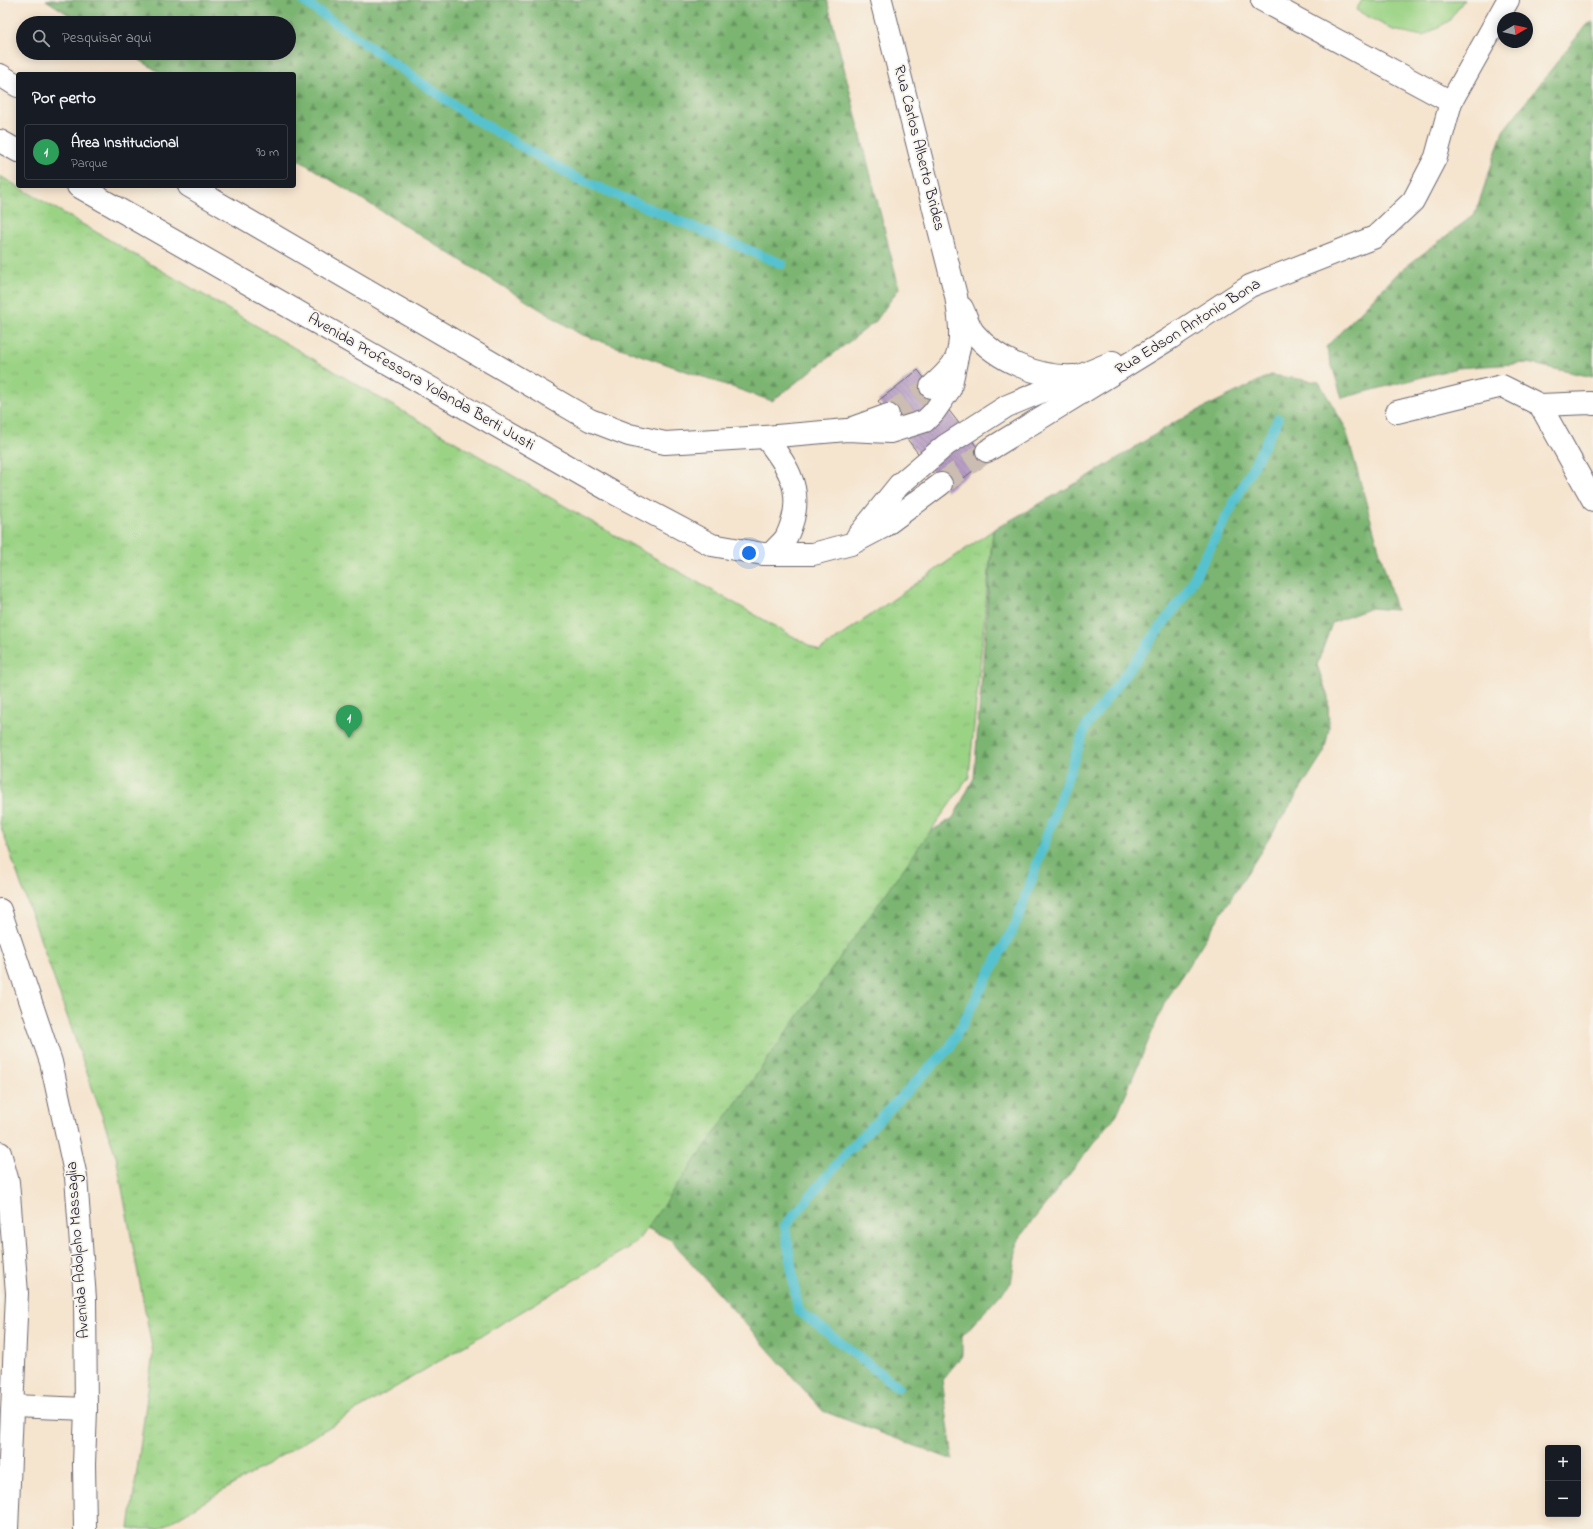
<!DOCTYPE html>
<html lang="pt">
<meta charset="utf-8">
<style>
body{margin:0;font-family:"Indie Flower",sans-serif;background:#20242c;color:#f1f3f6}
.controls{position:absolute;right:12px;bottom:12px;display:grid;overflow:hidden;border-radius:4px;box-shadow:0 2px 10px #0003}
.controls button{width:36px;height:36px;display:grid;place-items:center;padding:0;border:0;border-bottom:1px solid #363941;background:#171b24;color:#f1f3f6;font:20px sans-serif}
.compass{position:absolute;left:1497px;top:12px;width:36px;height:36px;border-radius:50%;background:#171b24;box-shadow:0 2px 10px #0003;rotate:81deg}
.you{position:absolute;left:749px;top:553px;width:14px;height:14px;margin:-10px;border:3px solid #fff;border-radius:50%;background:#1a73e8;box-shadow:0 0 0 6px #1a73e833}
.badge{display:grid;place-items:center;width:26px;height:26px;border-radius:50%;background:#d1495b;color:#fff;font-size:13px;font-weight:700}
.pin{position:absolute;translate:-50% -33px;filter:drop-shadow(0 1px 2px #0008)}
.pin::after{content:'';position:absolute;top:21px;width:14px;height:12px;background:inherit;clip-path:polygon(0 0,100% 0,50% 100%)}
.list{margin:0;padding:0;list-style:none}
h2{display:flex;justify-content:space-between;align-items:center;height:52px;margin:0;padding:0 16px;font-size:17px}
h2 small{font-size:13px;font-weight:400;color:#9ea1a6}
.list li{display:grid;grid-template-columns:26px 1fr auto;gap:12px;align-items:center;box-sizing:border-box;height:56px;margin:0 8px 8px;padding:0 8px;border:1px solid #363941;border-radius:4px}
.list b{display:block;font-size:15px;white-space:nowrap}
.list p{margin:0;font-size:13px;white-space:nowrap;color:#9ea1a6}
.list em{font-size:13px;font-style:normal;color:#9ea1a6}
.icon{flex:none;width:22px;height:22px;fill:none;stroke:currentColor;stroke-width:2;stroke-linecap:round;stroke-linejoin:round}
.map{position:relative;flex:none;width:1593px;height:1529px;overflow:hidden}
.search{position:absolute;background:#171b24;box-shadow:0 2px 10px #0003;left:16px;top:16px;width:280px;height:44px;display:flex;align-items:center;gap:10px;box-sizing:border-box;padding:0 14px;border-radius:22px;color:#9ea1a6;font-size:15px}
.panel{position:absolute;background:#171b24;box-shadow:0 2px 10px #0003;left:16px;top:72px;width:280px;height:116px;border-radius:4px}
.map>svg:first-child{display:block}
.green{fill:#9bd385;stroke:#5e7a60}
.forest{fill:url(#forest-firs);stroke:#4f6c56}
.park{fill:url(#park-tufts);stroke:#5e7a60}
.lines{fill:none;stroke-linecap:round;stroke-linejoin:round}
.stream{stroke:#56c2d0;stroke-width:10}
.building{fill:url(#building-back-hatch)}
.minor-tunnel{stroke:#cbbdb1;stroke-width:22;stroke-dasharray:22 11;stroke-linecap:butt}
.minor-casing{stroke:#6c666e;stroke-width:24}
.secondary-casing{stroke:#6c666e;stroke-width:24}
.minor{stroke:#fff;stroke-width:22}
.secondary{stroke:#fff;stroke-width:22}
.labels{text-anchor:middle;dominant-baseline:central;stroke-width:3.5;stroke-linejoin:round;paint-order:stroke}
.street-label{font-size:16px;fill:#22223b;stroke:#f7f3e8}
</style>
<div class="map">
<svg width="1593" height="1529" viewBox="0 0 1593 1529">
<defs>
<pattern id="forest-firs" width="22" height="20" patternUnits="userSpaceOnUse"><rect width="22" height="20" fill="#7cb572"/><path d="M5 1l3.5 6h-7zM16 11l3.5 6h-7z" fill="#65935f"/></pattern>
<pattern id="park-tufts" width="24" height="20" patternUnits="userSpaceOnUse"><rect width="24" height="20" fill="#9bd385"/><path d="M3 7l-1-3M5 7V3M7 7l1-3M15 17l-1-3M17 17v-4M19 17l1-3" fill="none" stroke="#85b574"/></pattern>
<pattern id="building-back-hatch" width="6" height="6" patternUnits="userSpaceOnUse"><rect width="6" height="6" fill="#b59bc3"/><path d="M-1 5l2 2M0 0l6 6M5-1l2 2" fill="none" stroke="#937ea0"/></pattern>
</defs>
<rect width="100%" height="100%" fill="#f7f3e8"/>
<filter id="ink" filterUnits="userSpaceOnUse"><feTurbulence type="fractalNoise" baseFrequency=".025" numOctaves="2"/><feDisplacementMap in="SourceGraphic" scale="8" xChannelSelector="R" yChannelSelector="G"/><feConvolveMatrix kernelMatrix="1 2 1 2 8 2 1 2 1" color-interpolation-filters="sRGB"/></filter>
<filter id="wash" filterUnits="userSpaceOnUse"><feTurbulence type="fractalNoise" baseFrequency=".012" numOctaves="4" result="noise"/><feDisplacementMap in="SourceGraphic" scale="16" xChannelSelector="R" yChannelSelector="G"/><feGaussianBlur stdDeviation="0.9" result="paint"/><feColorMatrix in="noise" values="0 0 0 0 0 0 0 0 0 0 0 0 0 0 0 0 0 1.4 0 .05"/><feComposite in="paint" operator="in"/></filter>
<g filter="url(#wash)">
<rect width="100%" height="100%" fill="#f5e4ce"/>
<path class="green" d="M1362 0H1464L1449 21 1423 36 1393 30 1356 10Z"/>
<g class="forest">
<path d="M46 0H827L899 288 876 321 772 401 580 334 294 157V74H162L129 53H289V23H82Z"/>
<path d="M1593 22V377L1527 363 1457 368 1342 398 1326 347 1399 272 1475 214 1503 131 1586 25Z"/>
<path d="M1271 375 1319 382 1345 427 1396 610 1371 608 1332 623 1317 665 1328 697 1329 729 1324 752 1165 1002 1117 1114 1018 1239 1011 1283 962 1336V1356L942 1380 953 1460 823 1411 671 1240 647 1228 637 1212 912 834 931 831 953 818 974 778 993 530 1089 476 1175 422Z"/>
</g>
<path class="park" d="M0 176 616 536 819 651 993 530 969 777 636 1243 159 1529H129L153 1353 116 1156 0 824Z"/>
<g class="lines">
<g class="stream">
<path d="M302 0 468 115 576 178 782 264"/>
<path d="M898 1387 798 1310 785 1226 846 1153 950 1047 1016 923 1085 728 1186 593 1278 419"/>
</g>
</g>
<g id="blocks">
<path class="building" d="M918 370 987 460 947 491 878 401Z"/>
</g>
</g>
<g filter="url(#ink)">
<use href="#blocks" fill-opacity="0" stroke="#6c666e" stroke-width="1"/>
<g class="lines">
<g class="minor-tunnel">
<path d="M888 415 931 387"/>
<path d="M941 484 987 451"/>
</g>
<defs>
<g id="minor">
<path d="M881 0 956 296C959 316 963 337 957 356 953 368 940 378 931 387"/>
<path d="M1262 0 1451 102"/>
<path d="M0 75 18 86"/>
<path d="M0 141 18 151"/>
<path d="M78 186 614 493 712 545 763 554H813L851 544 883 527 941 484"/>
<path d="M189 186 590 420 629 435 665 443 765 437 847 430 890 432 925 421 934 412 950 389 957 357"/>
<path d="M962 308C966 316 969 327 974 333 997 361 1039 378 1074 376"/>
<path d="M1540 405 1593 500"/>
<path d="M1397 412 1502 386 1540 405 1591 403 1593 404"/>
<path d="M855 427 888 415"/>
<path d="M765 437C785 462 802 486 793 519 791 526 789 533 785 539 781 544 776 548 772 553"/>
<path d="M987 451 1169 339 1250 286 1375 237 1413 201 1436 157 1451 102 1508 0"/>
<path d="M857 537 899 485 946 445 1007 406 1113 362"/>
<path d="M13 1406 86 1409"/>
</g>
<g id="secondary">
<path d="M0 910 51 1062 76 1177 85 1299 86 1409 84 1464 85 1529"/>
<path d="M0 1153 8 1182 17 1293 7 1529"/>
</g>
</defs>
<use href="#minor" class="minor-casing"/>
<use href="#secondary" class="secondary-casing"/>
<use href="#minor" class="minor"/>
<use href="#secondary" class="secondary"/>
</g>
</g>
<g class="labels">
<g class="street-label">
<text transform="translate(919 148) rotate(76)">Rua Carlos Alberto Brides</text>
<text transform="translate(1188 327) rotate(-32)">Rua Edson Antonio Bona</text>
<text transform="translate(421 382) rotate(30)">Avenida Professora Yolanda Berti Justi</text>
<text transform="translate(78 1250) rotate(-94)">Avenida Adolpho Massaglia</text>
</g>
</g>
</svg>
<div class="controls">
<button>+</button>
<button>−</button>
</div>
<svg class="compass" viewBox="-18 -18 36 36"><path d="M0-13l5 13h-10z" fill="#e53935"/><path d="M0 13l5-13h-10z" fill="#9ea1a6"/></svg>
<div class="you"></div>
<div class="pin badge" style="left:349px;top:738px;background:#2e9e5b">1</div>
<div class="search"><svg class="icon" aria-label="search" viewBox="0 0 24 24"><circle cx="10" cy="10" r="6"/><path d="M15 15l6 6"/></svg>Pesquisar aqui</div>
<section class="panel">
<h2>Por perto<small></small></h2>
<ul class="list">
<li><span class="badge" style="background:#2e9e5b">1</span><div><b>Área Institucional</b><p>Parque</p></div><em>90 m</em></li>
</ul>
</section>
</div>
